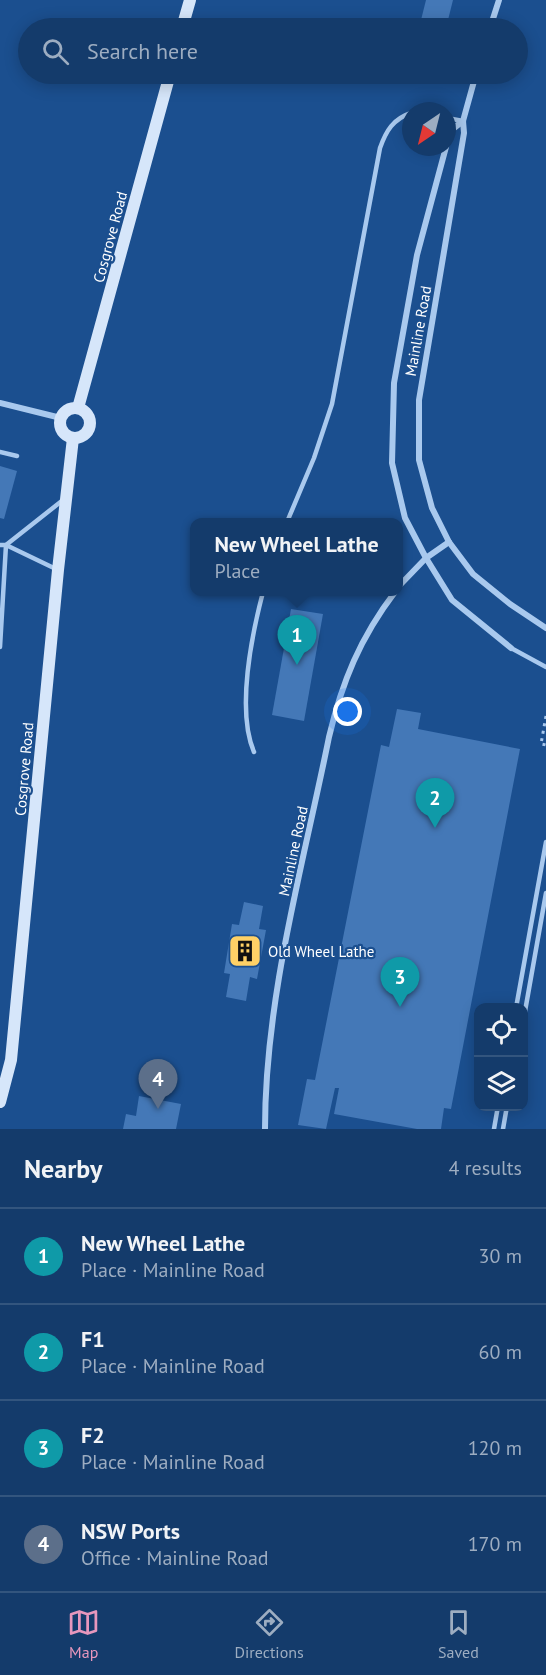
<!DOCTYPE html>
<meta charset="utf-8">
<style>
body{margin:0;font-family:"PT Sans",sans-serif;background:#1d4271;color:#f1f3f6}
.controls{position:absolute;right:18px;bottom:18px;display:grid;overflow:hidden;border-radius:12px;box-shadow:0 3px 15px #0003}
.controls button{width:54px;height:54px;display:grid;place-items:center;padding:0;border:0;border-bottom:2px solid #33557e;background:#143b6b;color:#f1f3f6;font:30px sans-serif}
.compass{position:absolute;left:402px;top:102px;width:54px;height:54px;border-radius:50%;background:#143b6b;box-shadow:0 3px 15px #0003;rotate:215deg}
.you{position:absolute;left:348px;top:712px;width:21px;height:21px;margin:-15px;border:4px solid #fff;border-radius:50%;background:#1a73e8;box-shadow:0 0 0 9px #1a73e833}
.badge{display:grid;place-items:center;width:39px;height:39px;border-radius:50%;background:#e797bd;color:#fff;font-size:20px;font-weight:700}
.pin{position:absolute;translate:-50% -50px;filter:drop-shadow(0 2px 3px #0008)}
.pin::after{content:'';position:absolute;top:32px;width:21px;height:18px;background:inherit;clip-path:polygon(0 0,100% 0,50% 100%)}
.popup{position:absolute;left:190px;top:518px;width:213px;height:78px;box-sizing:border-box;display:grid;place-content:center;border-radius:12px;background:#143b6b;filter:drop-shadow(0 2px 4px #0005);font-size:20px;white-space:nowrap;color:#9dadc1}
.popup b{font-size:22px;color:#f1f3f6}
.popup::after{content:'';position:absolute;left:50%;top:100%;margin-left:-12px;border:12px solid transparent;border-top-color:#143b6b}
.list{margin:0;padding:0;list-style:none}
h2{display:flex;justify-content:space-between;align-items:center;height:78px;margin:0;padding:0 24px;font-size:26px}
h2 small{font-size:20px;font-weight:400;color:#9dadc1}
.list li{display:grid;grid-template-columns:39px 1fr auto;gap:18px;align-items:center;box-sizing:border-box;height:96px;padding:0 24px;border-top:2px solid #33557e}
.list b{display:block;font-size:22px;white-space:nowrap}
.list p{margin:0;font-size:20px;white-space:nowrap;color:#9dadc1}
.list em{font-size:20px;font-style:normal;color:#9dadc1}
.icon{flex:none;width:33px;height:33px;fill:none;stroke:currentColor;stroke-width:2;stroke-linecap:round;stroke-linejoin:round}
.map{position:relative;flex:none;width:546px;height:1129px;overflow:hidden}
.search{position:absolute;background:#143b6b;box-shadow:0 3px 15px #0003;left:18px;right:18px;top:18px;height:66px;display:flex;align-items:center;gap:15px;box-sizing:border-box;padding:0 21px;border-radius:33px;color:#9dadc1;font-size:22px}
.sheet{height:462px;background:#143b6b}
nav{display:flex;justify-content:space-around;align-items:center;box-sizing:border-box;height:84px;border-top:2px solid #33557e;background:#143b6b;font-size:16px;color:#9dadc1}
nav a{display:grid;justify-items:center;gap:3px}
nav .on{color:#e797bd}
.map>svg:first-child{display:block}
.building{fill:#4478b7}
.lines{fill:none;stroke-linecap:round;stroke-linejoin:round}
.path{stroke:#a9c9ee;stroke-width:3;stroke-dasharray:3 4.5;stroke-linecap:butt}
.service{stroke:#a9c9ee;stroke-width:4.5}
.minor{stroke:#a9c9ee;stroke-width:6}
.secondary{stroke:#d6e6fa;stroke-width:12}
.labels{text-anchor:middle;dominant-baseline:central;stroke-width:4.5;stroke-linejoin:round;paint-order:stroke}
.street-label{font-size:15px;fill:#fff;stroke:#1b4f8f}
.poi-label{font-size:15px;fill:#fff;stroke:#1b4f8f;text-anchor:start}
</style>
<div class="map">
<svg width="546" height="1129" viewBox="0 0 546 1129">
<rect width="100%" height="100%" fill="#1b4f8f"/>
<g class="building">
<path d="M426 0H453L446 28H419Z"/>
<path d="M0 466 17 471 4 519 0 518Z"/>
<path d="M291 609 323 614 304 721 272 715Z"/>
<path d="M397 709 421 713 418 729 520 749 451 1109 444 1108 441 1129H417L334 1114 339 1088H335L326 1129 298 1125 307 1079 315 1080 381 745 389 747Z"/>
<path d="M244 902 263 906 259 929 266 930 257 979 250 977 246 1001 226 997 230 974 224 973 232 924 239 925Z"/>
<path d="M139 1096 181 1104 176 1129H123L126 1114 136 1116Z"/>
</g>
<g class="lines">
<path class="path" d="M546 716 541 744 546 745"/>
<g class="service">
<path d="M447 118 463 121"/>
<path d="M0 452 17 456"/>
<path d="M287 522 314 458 332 404 380 148C386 131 393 119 411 113"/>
<path d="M0 545H6L0 647"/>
<path d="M58 570 6 545 63 500"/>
<path d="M511 648 546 667"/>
<path d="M254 752C236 710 252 634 263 592"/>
<path d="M516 1008 546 842"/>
<path d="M524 1017 546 893"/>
<path d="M494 1129 498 1106"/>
<path d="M503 1129 507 1106"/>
</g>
<g class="minor">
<path d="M490 28 499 0"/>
<path d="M476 74 463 121 464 133 419 400V460L432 508 449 542 473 574 510 604 546 628"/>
<path d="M447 144 450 131 463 121"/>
<path d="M446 147 417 255 394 383 392 463 405 518 426 558 452 600 511 648"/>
<path d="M0 403 61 418"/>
<path d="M399 586 426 558 449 542"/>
<path d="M265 1129C265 997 303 866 329 737 342 682 360 638 395 592"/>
</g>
<g class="secondary">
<path d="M182 28 190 0"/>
<circle cx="75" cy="423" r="15"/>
<path d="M78 408 170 74"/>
<path d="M0 1102 11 1060 58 570 73 438"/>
</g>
</g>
<defs>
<symbol id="building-square" viewBox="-11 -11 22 22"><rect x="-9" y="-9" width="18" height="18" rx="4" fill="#ffd166" stroke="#1b4f8f"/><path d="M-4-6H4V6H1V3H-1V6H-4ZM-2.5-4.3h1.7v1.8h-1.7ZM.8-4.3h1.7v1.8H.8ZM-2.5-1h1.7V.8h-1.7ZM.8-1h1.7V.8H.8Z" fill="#111"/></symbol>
</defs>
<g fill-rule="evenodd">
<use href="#building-square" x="226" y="932" width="38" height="38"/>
</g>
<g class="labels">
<g class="street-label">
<text transform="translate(110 237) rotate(-75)">Cosgrove Road</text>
<text transform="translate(418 331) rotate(-80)">Mainline Road</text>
<text transform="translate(24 769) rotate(-85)">Cosgrove Road</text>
<text transform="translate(293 851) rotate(-78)">Mainline Road</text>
</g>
<g class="poi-label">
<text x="268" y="951">Old Wheel Lathe</text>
</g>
</g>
</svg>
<div class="controls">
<button><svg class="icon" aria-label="locate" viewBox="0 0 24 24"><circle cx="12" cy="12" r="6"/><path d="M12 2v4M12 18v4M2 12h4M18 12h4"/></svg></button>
<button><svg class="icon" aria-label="layers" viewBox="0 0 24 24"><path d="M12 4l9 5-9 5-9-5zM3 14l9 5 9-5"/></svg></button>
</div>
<svg class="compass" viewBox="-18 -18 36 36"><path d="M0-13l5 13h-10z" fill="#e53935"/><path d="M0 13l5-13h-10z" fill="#9dadc1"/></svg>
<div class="you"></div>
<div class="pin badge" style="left:297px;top:665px;background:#0f9aa8">1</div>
<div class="popup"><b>New Wheel Lathe</b>Place</div>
<div class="pin badge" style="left:435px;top:828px;background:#0f9aa8">2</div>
<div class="pin badge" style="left:400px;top:1007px;background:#0f9aa8">3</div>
<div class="pin badge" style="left:158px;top:1109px;background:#5c6f8a">4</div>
<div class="search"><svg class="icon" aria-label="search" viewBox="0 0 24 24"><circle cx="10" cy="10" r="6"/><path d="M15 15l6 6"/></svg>Search here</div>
</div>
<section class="sheet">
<h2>Nearby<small>4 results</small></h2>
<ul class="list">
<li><span class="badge" style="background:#0f9aa8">1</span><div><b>New Wheel Lathe</b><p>Place · Mainline Road</p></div><em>30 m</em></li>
<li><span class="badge" style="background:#0f9aa8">2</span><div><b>F1</b><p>Place · Mainline Road</p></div><em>60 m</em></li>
<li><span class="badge" style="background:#0f9aa8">3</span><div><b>F2</b><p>Place · Mainline Road</p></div><em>120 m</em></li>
<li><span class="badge" style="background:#5c6f8a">4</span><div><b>NSW Ports</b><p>Office · Mainline Road</p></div><em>170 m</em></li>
</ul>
</section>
<nav>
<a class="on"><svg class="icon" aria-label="map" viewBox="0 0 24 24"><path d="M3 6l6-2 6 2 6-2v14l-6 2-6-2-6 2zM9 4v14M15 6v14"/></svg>Map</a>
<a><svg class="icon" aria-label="directions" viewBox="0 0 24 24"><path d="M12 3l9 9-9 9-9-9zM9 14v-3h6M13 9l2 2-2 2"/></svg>Directions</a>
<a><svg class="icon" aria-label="saved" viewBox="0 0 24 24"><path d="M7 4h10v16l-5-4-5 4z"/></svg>Saved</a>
</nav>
